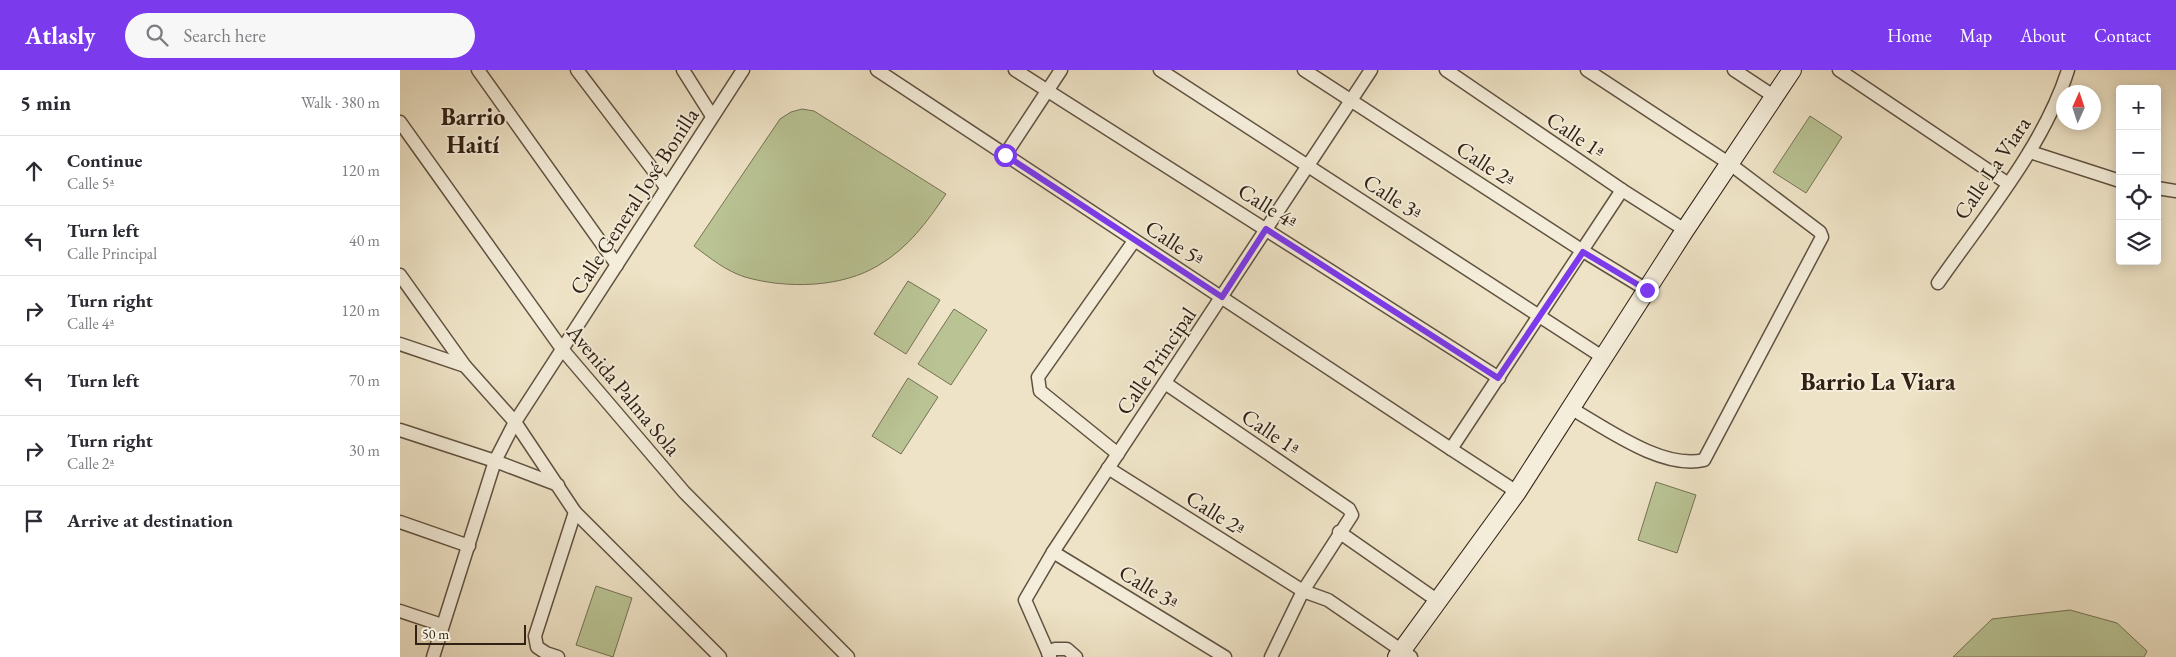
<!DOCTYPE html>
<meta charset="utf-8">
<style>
body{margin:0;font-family:"EB Garamond",serif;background:#f7f7f7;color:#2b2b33}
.controls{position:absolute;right:15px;top:15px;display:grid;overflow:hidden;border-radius:5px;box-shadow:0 2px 12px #0003}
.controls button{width:45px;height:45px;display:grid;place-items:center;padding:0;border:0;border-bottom:1px solid #e1e1e2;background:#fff;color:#2b2b33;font:25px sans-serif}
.compass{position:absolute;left:1656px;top:15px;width:45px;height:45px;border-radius:50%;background:#fff;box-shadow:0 2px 12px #0003;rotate:3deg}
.scale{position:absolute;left:15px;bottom:12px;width:111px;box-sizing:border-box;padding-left:5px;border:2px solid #322115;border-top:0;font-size:14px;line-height:18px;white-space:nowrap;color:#322115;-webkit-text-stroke:4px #f4edda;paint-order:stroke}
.stop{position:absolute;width:15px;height:15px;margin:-11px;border:4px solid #7c3aed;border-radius:50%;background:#fff}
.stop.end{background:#7c3aed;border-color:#fff;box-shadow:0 1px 5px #0008}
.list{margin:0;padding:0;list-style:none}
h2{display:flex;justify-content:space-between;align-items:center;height:65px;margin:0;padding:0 20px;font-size:21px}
h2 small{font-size:16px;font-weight:400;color:#7c7c81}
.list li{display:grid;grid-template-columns:32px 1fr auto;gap:15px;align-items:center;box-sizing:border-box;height:70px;padding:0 20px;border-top:1px solid #e1e1e2}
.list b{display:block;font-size:19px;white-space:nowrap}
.list p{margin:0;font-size:16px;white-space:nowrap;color:#7c7c81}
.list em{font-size:16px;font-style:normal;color:#7c7c81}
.icon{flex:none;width:28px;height:28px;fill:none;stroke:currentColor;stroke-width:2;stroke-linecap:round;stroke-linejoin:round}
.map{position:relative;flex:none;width:1776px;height:587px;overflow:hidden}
header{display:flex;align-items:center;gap:30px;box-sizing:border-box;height:70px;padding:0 25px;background:#7c3aed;color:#fff}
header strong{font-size:24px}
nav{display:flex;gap:28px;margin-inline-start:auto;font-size:18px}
.search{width:350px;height:45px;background:#f7f7f7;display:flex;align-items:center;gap:12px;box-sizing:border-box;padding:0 18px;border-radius:28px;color:#7c7c81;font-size:19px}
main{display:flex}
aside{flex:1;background:#fff}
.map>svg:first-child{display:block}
.green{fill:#b9c394;stroke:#767254}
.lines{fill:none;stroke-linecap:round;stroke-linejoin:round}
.street-casing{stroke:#615241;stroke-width:15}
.secondary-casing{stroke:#322115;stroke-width:20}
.street{stroke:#f4edda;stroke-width:12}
.secondary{stroke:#f4edda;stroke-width:18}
.route{stroke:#7c3aed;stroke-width:6}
.labels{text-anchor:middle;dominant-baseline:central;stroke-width:4;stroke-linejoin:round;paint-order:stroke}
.street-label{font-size:22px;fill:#322115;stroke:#f4edda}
.neighbourhood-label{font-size:24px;font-weight:bold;fill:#322115;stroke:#f4edda}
</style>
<header>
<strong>Atlasly</strong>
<div class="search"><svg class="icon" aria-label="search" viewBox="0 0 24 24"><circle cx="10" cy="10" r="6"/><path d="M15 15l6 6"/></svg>Search here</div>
<nav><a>Home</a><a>Map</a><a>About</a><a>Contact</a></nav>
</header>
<main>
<aside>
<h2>5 min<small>Walk · 380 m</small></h2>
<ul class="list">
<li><svg class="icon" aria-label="ahead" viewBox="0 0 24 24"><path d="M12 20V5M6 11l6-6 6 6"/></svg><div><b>Continue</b><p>Calle 5ª</p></div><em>120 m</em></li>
<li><svg class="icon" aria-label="left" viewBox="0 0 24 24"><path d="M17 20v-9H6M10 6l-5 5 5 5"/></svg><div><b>Turn left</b><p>Calle Principal</p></div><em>40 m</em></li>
<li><svg class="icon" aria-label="right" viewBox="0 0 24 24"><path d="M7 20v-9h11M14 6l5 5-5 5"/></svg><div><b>Turn right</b><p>Calle 4ª</p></div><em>120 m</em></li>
<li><svg class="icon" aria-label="left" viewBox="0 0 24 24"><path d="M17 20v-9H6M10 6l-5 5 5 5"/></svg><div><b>Turn left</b></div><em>70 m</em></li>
<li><svg class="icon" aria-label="right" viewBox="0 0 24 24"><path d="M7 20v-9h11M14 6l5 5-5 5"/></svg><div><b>Turn right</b><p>Calle 2ª</p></div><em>30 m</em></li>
<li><svg class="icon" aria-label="arrive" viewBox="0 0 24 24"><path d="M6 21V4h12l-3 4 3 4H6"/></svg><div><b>Arrive at destination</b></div></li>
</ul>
</aside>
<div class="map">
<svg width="1776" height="587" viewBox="0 0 1776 587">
<rect width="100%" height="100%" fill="#eee3c6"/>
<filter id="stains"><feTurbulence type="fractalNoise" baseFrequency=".004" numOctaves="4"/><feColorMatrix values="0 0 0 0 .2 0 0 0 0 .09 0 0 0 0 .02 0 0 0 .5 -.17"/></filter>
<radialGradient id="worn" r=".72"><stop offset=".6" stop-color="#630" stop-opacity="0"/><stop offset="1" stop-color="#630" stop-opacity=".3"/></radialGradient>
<g class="green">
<path d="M402 39 414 41 546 124C527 152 508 178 479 195 442 218 386 219 345 207 326 201 310 188 294 176L380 49 391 42Z"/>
<path d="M1410 46 1442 67 1406 123 1373 102Z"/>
<path d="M508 211 540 230 506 284 474 264Z"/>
<path d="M554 239 587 260 551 315 518 294Z"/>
<path d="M508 308 538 327 501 384 472 366Z"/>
<path d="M1256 412 1296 425 1277 483 1238 470Z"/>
<path d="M196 516 232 528 213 587 176 575Z"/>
<path d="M1670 540 1717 553 1747 581 1744 587H1553L1592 549Z"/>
</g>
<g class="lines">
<defs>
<g id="street">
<path d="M78 0 217 195"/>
<path d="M177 0 266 117"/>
<path d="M283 0 312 46"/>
<path d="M477 0 1051 379"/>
<path d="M615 0 1099 308"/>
<path d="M760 0 1204 288"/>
<path d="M904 0 1183 181 1247 220"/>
<path d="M1046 0 1222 120 1285 160"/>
<path d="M1334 0 1375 27"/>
<path d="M1439 0 1607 113"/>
<path d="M0 52 162 279 284 422 448 587"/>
<path d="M1630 82 1720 111"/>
<path d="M605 85 661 0"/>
<path d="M1757 118 1776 121"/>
<path d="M0 205 65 296 115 352 175 442 320 587"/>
<path d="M1538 213C1584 147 1644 76 1668 0"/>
<path d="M0 274 65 296"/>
<path d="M765 313 949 439 952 445 903 521 871 587"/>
<path d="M1172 339C1207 359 1263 400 1304 390L1422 167 1420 162 1330 94 1187 0"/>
<path d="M0 360 95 391 158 415"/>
<path d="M718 384 640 321 638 307 734 171"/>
<path d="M708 398 903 521 928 530 1011 587"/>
<path d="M1117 422 1051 379 1222 120"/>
<path d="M0 452 69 476"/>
<path d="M939 462 1038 531"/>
<path d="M653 482 825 587"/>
<path d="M0 541 42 555"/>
<path d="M648 583 655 579H667L676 587"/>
<path d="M33 587 95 391 115 352 343 0"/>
<path d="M158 587 146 583 137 577 135 566 175 442"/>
<path d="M650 587 625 530 653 482 971 0"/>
</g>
<path id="secondary" d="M997 587 1117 422 1285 160 1392 0"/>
</defs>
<use href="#street" class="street-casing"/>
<use href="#secondary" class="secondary-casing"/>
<use href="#street" class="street"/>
<use href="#secondary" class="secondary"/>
</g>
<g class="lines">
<path class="route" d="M605 85 822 227 866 159 1098 308 1183 182 1247 220"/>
</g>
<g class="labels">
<g class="street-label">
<text transform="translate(1176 65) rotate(34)">Calle 1ª</text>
<text transform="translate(1086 94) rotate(33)">Calle 2ª</text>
<text transform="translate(1592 98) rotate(-56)">Calle La Viara</text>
<text transform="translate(993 127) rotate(33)">Calle 3ª</text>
<text transform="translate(234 131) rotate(-57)">Calle General José Bonilla</text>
<text transform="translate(868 136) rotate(32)">Calle 4ª</text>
<text transform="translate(775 173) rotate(33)">Calle 5ª</text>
<text transform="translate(756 291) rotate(-56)">Calle Principal</text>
<text transform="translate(224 320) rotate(50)">Avenida Palma Sola</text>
<text transform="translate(871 362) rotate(34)">Calle 1ª</text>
<text transform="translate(816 443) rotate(32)">Calle 2ª</text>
<text transform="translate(749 517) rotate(31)">Calle 3ª</text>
</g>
<g class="neighbourhood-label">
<text x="73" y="46">Barrio<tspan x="73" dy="28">Haití</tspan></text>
<text x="1478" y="311">Barrio La Viara</text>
</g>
</g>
<rect width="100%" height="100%" filter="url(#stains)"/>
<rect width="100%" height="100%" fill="url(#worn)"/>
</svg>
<div class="controls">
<button>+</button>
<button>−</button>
<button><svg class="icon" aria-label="locate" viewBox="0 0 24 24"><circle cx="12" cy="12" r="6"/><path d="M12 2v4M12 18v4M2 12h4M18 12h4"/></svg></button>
<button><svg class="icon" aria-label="layers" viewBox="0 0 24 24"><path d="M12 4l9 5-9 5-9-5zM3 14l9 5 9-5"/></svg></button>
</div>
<svg class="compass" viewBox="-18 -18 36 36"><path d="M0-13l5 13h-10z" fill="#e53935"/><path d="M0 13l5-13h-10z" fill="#7c7c81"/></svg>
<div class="scale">50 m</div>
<div class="stop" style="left:605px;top:85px"></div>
<div class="stop end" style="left:1247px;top:220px"></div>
</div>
</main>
